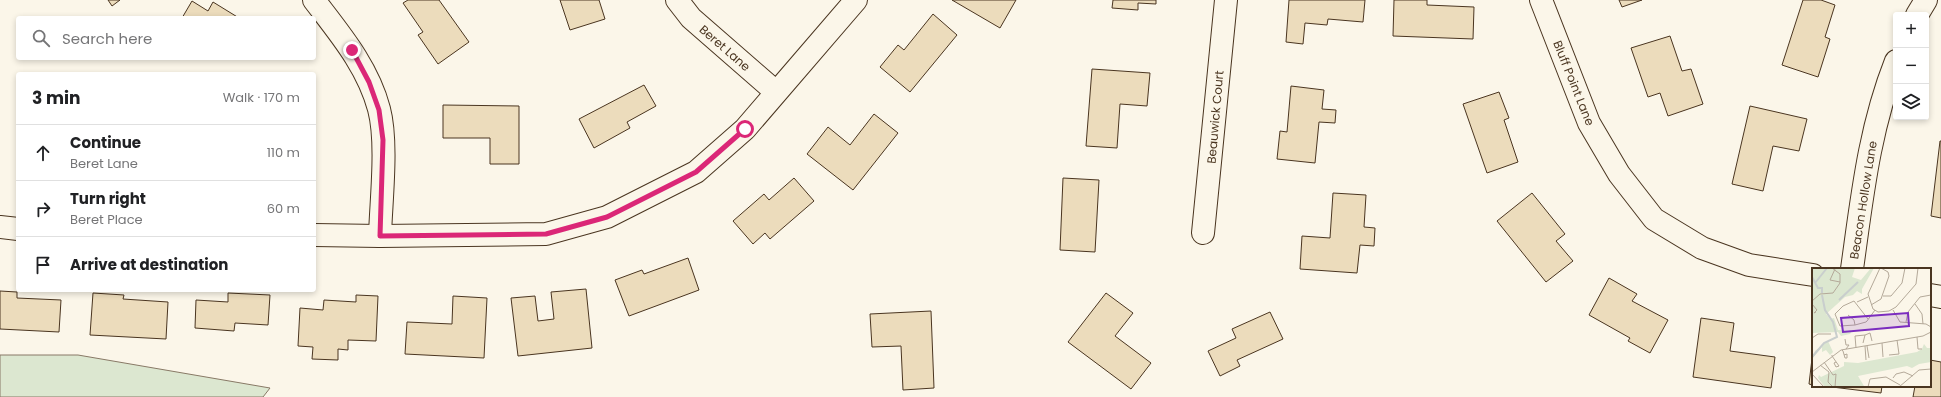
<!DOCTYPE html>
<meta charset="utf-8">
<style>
body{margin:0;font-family:Poppins,sans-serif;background:#f6f6f6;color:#202124}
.controls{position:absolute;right:12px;top:12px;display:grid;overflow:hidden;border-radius:4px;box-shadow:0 2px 6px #0003}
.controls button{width:36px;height:36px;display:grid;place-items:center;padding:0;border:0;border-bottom:1px solid #e0e0e0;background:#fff;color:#202124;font:20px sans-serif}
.stop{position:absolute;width:12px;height:12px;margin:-9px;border:3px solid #db2777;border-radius:50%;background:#fff}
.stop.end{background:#db2777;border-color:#fff;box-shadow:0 1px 4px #0008}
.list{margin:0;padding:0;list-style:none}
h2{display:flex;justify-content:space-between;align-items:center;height:52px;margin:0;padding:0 16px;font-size:17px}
h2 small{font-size:13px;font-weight:400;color:#757577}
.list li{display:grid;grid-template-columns:26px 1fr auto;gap:12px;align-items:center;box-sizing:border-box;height:56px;padding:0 16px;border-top:1px solid #e0e0e0}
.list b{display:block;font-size:15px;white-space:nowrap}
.list p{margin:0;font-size:13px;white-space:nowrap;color:#757577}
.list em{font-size:13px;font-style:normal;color:#757577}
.icon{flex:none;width:22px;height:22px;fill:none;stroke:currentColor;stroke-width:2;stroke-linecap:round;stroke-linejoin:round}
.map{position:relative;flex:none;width:1941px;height:397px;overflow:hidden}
.search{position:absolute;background:#fff;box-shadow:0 2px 6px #0003;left:16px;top:16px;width:300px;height:44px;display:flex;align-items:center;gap:10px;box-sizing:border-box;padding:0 14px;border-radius:4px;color:#757577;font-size:15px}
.panel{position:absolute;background:#fff;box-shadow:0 2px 6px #0003;left:16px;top:72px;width:300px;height:220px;border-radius:4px}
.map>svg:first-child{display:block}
.green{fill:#dce7d0;stroke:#887966}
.building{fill:#ecdcbc;stroke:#4a3520}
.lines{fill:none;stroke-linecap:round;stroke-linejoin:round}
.minor-casing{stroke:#4a3520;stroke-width:24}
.minor{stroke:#fbf6e9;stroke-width:22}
.route{stroke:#db2777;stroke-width:5}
.labels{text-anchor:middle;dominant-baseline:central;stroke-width:3;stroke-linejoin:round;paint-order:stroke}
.street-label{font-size:12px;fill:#4a3520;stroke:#fbf6e9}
.inset-river{fill:none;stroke:#c9cecd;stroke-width:2}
.inset-road{fill:none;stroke:#b4a999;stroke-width:1}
.view{fill:#7b2cbf;fill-opacity:0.15;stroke:#7b2cbf;stroke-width:2}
.inset-edge{fill:none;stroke:#4a3520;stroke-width:2}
</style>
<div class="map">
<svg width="1941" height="397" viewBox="0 0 1941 397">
<rect width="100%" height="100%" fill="#fbf6e9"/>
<path class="green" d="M0 355H78L270 388 263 397H0Z"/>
<g class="building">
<path d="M108 0H120L112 6Z"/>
<path d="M408 0H439L469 42 438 64 418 35 423 32 403 3Z"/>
<path d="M560 0H599L605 19 570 30Z"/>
<path d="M952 0H1016L1000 28Z"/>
<path d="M1113 0H1156V4L1138 3V10L1112 8Z"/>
<path d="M1289 0H1365L1363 22 1328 19 1327 25 1305 23 1303 44 1286 42Z"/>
<path d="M1394 0H1427V5L1474 7 1473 39 1393 36Z"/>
<path d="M1619 0H1642L1622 7Z"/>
<path d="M1803 0H1821L1835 5 1825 37 1830 39 1818 77 1782 65Z"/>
<path d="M192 1 208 11 213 2 239 18H182Z"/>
<path d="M933 14 957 35 910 92 880 67 898 45 904 50Z"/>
<path d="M1670 36 1682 71 1691 69 1703 104 1668 116 1660 93 1648 97 1631 48Z"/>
<path d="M1092 69 1150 73 1147 106 1120 104 1117 148 1086 146Z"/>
<path d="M644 85 656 106 627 122 630 128 594 148 579 119Z"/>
<path d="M1291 86 1324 90 1322 109 1336 110 1335 123 1319 122 1315 163 1277 159 1280 131 1287 132Z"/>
<path d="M1499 92 1509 118 1504 120 1518 162 1487 173 1463 104Z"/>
<path d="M443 105 519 106V164H490V138H443Z"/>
<path d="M1750 106 1807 119 1799 151 1773 146 1763 191 1732 184Z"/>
<path d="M874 114 898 133 853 190 807 154 828 127 850 145Z"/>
<path d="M1940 141H1941V218L1931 216Z"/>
<path d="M794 178 814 201 770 239 765 233 753 244 733 221 764 194 769 200Z"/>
<path d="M1063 178 1099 180 1095 252 1060 250Z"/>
<path d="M1333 193 1366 195 1364 227 1375 228 1374 246 1360 245 1357 273 1300 269 1302 236 1330 238Z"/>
<path d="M1532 193 1565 234 1556 241 1573 261 1546 282 1497 221Z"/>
<path d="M688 258 699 290 629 316 615 280 642 270 644 274Z"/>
<path d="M1609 278 1637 294 1632 301 1668 320 1650 353 1628 341 1630 338 1589 315Z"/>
<path d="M586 289 592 348 518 356 511 298 535 296 538 321 554 319 551 292Z"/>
<path d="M0 291 17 292V298L61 300 59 332 0 329Z"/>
<path d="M93 293 124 295 123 299 168 302 166 339 90 335Z"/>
<path d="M228 293 270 295 268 325 235 323 234 331 195 328 196 300 228 302Z"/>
<path d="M1106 293 1133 313 1115 336 1151 363 1131 389 1068 342Z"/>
<path d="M356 295 378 296 376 341 348 340V350L338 349V360L312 359 313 347 298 346 300 308 323 310 324 300 356 302Z"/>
<path d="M453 296 487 298 484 358 405 354 407 322 452 324Z"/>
<path d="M931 311 934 388 903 390 901 346 872 347 870 314Z"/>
<path d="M1270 312 1283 339 1237 360 1240 366 1220 376 1208 351 1236 338 1232 329Z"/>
<path d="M1701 318 1734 323 1730 351 1775 357 1771 388 1693 377Z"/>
<path d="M1813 350V385L1809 384Z"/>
<path d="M1930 360 1941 362V397H1913L1915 386H1930Z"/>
<path d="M1824 386H1882L1881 393Z"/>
</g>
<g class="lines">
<defs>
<g id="minor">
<path d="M314 0C340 34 368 67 379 109 388 143 381 200 380 236"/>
<path d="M677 0 691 18 776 92"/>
<path d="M1541 0 1589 123 1619 174 1654 219 1702 248 1749 265 1813 275"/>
<path d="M1917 15 1926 0"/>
<path d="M0 227 18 229"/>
<path d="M1203 233 1226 0"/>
<path d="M314 235 380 236 546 234 607 217 696 172 745 129 856 0"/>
<path d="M1852 269C1862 198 1869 129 1896 61"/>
<path d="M1930 295 1941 297"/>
</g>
</defs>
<use href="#minor" class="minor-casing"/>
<use href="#minor" class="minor"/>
</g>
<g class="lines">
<path class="route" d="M352 50 369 82 379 110 383 140 380 236 546 234 607 217 696 172 745 129"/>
</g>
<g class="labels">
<g class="street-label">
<text transform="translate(725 48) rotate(41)">Beret Lane</text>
<text transform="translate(1574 83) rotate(68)">Bluff Point Lane</text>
<text transform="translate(1215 117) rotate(-85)">Beauwick Court</text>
<text transform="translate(1863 200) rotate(-81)">Beacon Hollow Lane</text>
</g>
</g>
<g transform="translate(1812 268)">
<rect width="119" height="119" fill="#fbf6e9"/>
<path d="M0 0H43L40 9 49 12 59 0H62L50 21V26L45 23 41 27 33 29 14 46 18 51 22 50 26 62 40 63 38 66 29 68 26 64 0 65ZM16 73 21 84 18 87 14 82 10 84V79L0 91 3 83ZM112 76 115 80H119V94L107 96 100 100 95 98 46 108 52 118 56 119H13L6 110 7 107 9 109 32 98V94L46 95 105 84 110 81Z" fill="#dce7d0"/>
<path class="inset-river" d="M0 9 6 20H10V25M3 15 15 0M27 32 46 14M0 89 12 75 25 69 21 54 13 42 10 27"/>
<path class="inset-road" d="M68 0 56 26 61 41 66 44 77 43 84 39 104 16 106 0M23 1 18 12 28 14M71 28H79L90 15 93 0M0 33 8 26 21 25 28 15V6L20 0M45 34 56 29M0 36 5 42 2 45 4 44M103 36 110 46 111 56M59 37 69 31 77 8 76 4 69 0M81 42 88 54 114 56 119 59M36 47 42 52 43 57M56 51 42 33 31 38 23 46 28 58 43 57 54 54 55 53 63 42M94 54 96 44 108 29 119 27M53 67 58 65 60 73M105 69 106 81H110M0 70 6 66H19M33 71 34 77H37L34 81M70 75 71 89M53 78 54 92M55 78 57 90M44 80 43 68 53 67 51 75M30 82 31 83 33 90H35V86L32 87M20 87V88L27 98 24 99 22 95 24 94M77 87 87 86 85 72M12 94 21 107 24 106 23 119M8 97 17 104 16 114 21 119M0 104 29 82 111 68 119 64M0 106 12 119M81 110 84 106 92 104 101 108M56 119 58 111 74 109 88 117M87 119 107 102 119 101"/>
<path class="view" d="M96 45 97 58 31 64 29 50Z"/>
<rect width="119" height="119" class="inset-edge"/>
</g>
</svg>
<div class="controls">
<button>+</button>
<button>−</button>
<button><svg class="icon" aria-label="layers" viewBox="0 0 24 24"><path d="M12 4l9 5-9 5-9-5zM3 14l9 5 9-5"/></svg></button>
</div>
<div class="stop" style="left:745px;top:129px"></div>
<div class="stop end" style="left:352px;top:50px"></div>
<div class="search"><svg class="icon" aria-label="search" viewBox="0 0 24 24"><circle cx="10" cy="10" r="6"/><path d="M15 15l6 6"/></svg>Search here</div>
<section class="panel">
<h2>3 min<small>Walk · 170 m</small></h2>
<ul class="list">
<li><svg class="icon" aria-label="ahead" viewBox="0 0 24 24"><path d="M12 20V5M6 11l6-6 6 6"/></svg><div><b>Continue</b><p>Beret Lane</p></div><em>110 m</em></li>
<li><svg class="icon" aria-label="right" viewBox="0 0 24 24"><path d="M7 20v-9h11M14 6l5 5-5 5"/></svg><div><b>Turn right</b><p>Beret Place</p></div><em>60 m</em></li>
<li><svg class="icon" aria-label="arrive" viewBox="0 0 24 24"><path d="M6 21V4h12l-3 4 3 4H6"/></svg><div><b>Arrive at destination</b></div></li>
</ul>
</section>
</div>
